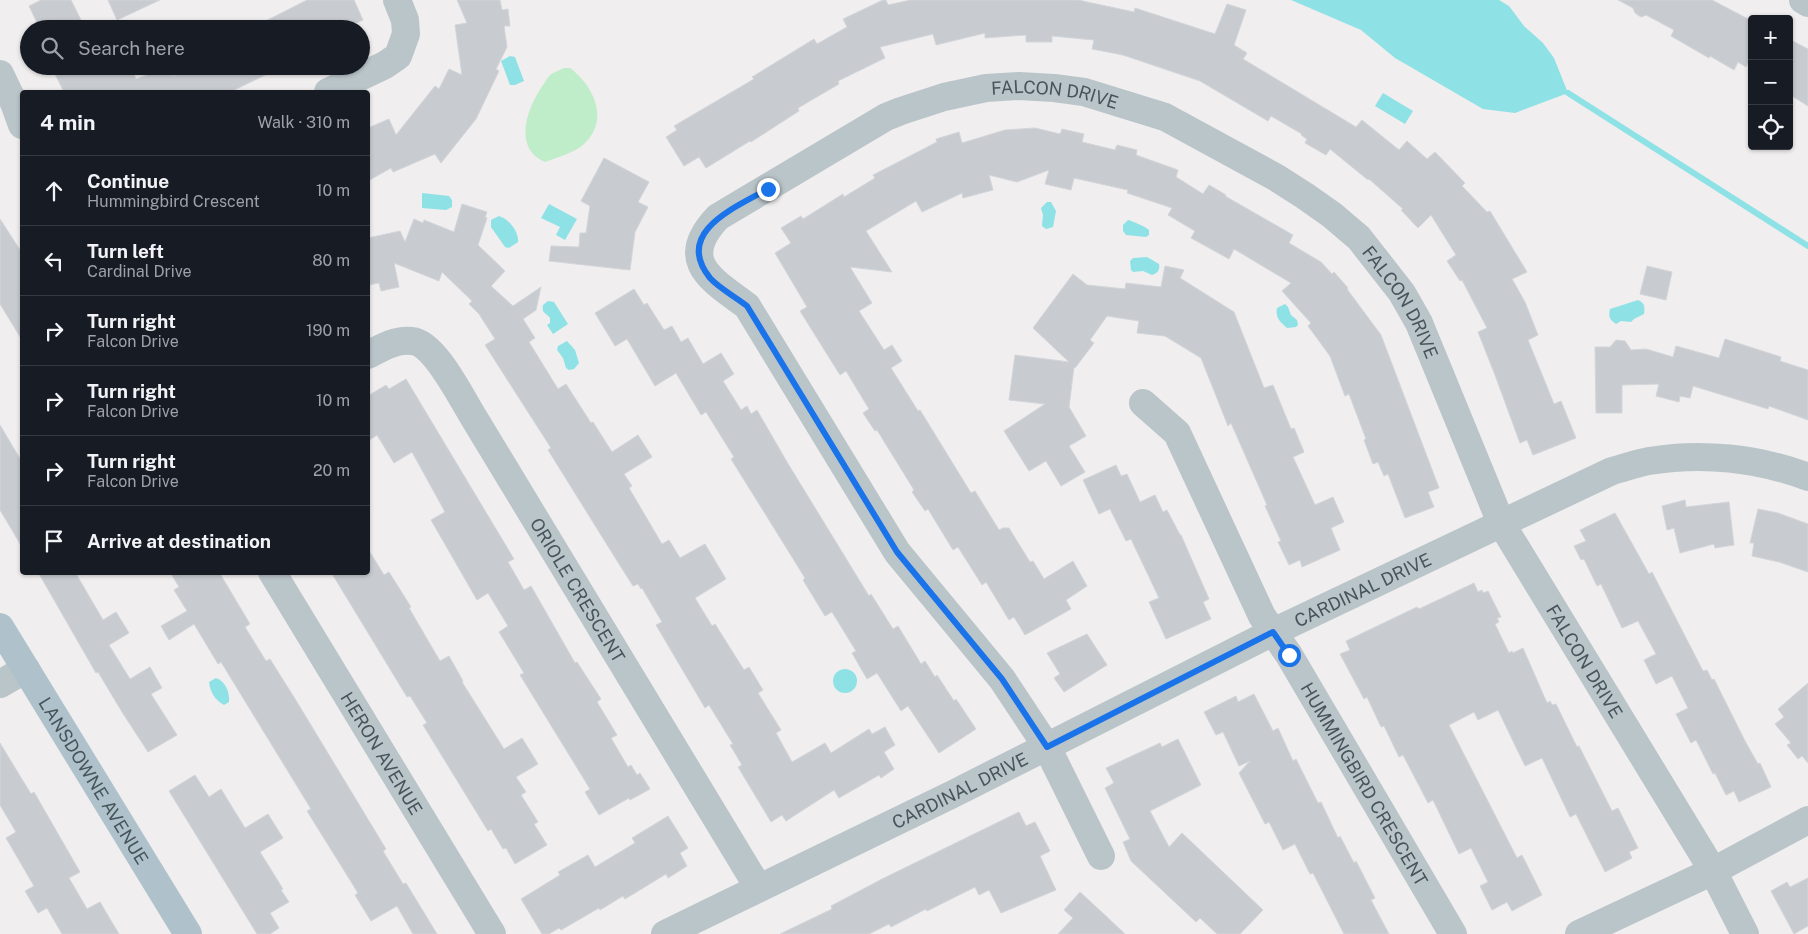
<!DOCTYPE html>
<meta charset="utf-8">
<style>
body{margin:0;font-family:"Public Sans",sans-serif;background:#20242c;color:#f1f3f6}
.controls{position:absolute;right:15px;top:15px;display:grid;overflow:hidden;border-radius:5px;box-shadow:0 1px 4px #0004}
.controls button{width:45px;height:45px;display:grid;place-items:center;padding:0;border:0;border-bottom:1px solid #363941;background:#171b24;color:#f1f3f6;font:25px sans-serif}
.stop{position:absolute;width:15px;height:15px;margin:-11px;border:4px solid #1a73e8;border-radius:50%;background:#fff}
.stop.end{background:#1a73e8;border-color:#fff;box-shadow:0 1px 5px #0008}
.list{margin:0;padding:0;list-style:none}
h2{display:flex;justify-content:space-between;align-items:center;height:65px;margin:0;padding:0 20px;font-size:21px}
h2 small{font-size:16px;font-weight:400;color:#9ea1a6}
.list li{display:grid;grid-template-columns:32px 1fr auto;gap:15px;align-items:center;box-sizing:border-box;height:70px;padding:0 20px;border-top:1px solid #363941}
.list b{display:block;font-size:19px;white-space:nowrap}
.list p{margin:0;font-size:16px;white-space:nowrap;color:#9ea1a6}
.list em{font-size:16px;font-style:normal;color:#9ea1a6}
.icon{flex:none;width:28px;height:28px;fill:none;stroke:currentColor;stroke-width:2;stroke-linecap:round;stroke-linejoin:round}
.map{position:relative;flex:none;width:1808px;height:934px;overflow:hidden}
.search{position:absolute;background:#171b24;box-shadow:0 1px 4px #0004;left:20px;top:20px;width:350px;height:55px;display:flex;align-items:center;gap:12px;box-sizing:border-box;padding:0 18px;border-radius:28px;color:#9ea1a6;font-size:19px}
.panel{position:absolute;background:#171b24;box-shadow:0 1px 4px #0004;left:20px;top:90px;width:350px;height:485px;border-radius:5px}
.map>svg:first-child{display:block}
.green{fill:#bfecc9}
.water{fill:#8ee2e6}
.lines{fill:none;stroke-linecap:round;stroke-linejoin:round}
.stream{stroke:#8ee2e6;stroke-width:6}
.building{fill:#c8ccd0;stroke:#d2d5d9}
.minor{stroke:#bac5ca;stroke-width:28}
.major{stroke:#afc2cb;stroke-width:28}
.route{stroke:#1a73e8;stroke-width:6}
.labels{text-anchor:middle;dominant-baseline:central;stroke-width:4;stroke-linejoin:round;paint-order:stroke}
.street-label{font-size:18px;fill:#47545a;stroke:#fff}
</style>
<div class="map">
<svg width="1808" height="934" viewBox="0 0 1808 934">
<rect width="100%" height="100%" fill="#f0eeee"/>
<path class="green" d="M564 68H570C594 86 610 120 584 144 574 153 558 157 545 162 513 148 527 109 541 88 544 84 547 78 550 75 554 72 560 70 564 68Z"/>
<g class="water">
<path d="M1291 0H1499L1509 6 1524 26 1543 43 1554 58 1568 93 1515 113 1483 109 1395 58 1361 30Z"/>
<path d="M510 56 515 57 524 81 515 85H510L501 61Z"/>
<path d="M1383 93 1413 111 1405 124 1375 106Z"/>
<path d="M422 193 449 196 452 200V207L446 210 422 208Z"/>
<path d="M1047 202H1051L1056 211 1053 227 1046 229 1042 226 1043 215 1041 208Z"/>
<path d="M549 204 577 219 565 240 556 235 560 227 541 218Z"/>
<path d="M499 216C509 219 519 232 518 242L509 248 505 247 491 227V220Z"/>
<path d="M1128 220C1132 221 1146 227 1149 230V235L1146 237 1126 235 1123 231V225Z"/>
<path d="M1147 257 1159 264C1160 270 1158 273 1152 275L1143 271 1133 272 1131 270 1130 261 1133 258Z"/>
<path d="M1638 300C1645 303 1645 307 1644 314L1634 319 1631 322 1621 321 1616 324C1610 320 1608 317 1610 309Z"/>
<path d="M548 301 554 302 568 324 553 334 547 325 550 323V318C547 313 541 314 543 305Z"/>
<path d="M1285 304 1288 307 1291 315 1297 320 1298 325 1296 327 1287 328C1280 322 1275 317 1277 308Z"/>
<path d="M567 341 575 350 579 363 574 369 569 370 566 368 563 358 557 350 558 346Z"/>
<circle cx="845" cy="681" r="12"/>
<path d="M216 678C225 681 230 692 229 702L224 705C215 700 210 692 209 682Z"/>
</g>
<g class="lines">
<path class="stream" d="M1568 93 1808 246"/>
</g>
<g class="building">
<path d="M41 0H71L82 22 67 29H40L29 6Z"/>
<path d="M108 0H160L117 20Z"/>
<path d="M307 0H354L363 20 344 29H250Z"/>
<path d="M457 0H500L502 10 508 9 510 26H504L507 47 496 69 499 71 476 119 441 163 435 154 393 172 391 168 368 181V128L389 119 396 135 435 86 439 89 449 69 462 75 455 25 467 23Z"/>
<path d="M883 0H886L888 5 911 0H1078L1134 12 1135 8 1215 34 1227 4 1246 10 1234 45 1247 53 1243 59 1356 127 1362 120 1399 150 1407 141 1427 159 1435 152 1465 183 1462 186 1487 212 1490 211 1527 272 1512 279 1525 302 1538 335 1528 340 1554 404 1561 401 1576 438 1533 455 1527 440 1520 443 1495 375 1478 332 1487 328 1462 280 1460 281 1447 261 1456 255 1431 215 1418 228 1401 210 1403 209 1369 179 1368 180 1330 149 1326 155 1305 143 1307 139 1301 135 1302 134 1271 116 1268 121 1200 81 1123 55 1092 49 1094 40 1052 36V42H1026V35L985 38V33L936 45 933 34 880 47 885 58 838 81 839 84 798 108 799 111 751 142 750 141 706 168 699 157 684 166 666 137 677 130 674 126 754 79 752 77 814 39 817 44 847 27 843 19Z"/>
<path d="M1618 0H1712L1752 21V56L1746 67 1738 62 1734 70 1710 56 1709 58 1671 36 1674 30 1646 15 1641 17 1635 13 1633 8Z"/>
<path d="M1789 39 1808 49V106L1789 94Z"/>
<path d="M51 66H130L136 79 170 67 173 76 193 66H284L230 92H64Z"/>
<path d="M1035 128 1060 134 1062 129 1084 134 1082 142 1115 150 1117 145 1137 150 1136 155 1178 170 1176 177 1203 194 1209 185 1226 195 1225 196 1293 235 1289 243 1321 262 1332 274 1334 272 1348 288 1347 289 1381 335 1439 488 1428 492 1434 507 1405 518 1388 474 1384 476 1378 462 1373 464 1364 440 1366 439 1349 394 1345 396 1330 356 1308 326 1311 323 1282 291 1291 283 1234 249 1229 259 1191 238 1195 231 1168 215 1172 208 1127 193 1128 190 1074 178 1071 190 1045 184 1049 170 1017 182 989 175 993 190 963 198 962 193 922 212 916 201 866 231 892 272 850 267 872 303 859 311 884 350 892 345 902 361 891 368 918 411 920 410 971 493 975 491 999 530 1003 528H1009L1030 562 1033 561 1044 579 1073 561 1087 586 1066 600 1071 609 1025 635 1014 617 1009 620 986 582 982 585 958 547 953 550 928 509 925 511 912 492 914 490 877 430 875 431 863 413 869 409 846 371 840 375 800 311 807 307 775 253 791 243 781 228 801 216 803 219 843 194 844 197 875 178 873 175 937 142 936 139 959 132 962 143 1005 130Z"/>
<path d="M604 158 649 182 638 202 648 207 635 232 630 270 549 261 551 246 579 247 580 233H586L590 206 581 201Z"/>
<path d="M462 204 487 212 485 217 487 218 478 245 505 271 491 286 513 306 541 287 536 310 523 319 535 338 529 342 558 389 566 384 591 423 593 422 612 452 638 435 652 457 624 474 632 486 629 488 662 544 669 540 680 558 705 544 726 579 695 598 712 626 715 624 744 670 749 667 763 690 758 693 781 730 776 733 792 762 825 743 831 753 869 729 872 734 885 727 895 745 884 752 894 769 881 778 879 775 839 798 834 790 786 821 782 815 771 822 738 767 742 765 730 745 733 744 709 705 705 708 656 625 662 622 642 588 641 589 638 584 633 586 619 564 548 450 551 448 485 345 495 339 479 314 469 304 472 301 442 272 439 281 394 263 399 287 381 291 379 283 368 285V238L400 231 405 242 414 219 423 223 424 220 454 232Z"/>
<path d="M0 219 22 253V340L0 304Z"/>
<path d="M1165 266 1184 270 1180 278 1234 312 1264 388 1273 385 1291 429 1294 428 1304 452 1293 457 1315 505 1333 497 1344 522 1331 528 1340 550 1302 567 1300 560 1289 565 1278 542 1281 541 1265 506 1267 505 1231 423 1228 426 1201 358 1165 336 1137 333 1139 321 1107 316 1090 340 1094 343 1075 368 1074 367 1069 407 1086 436 1069 446 1085 472 1061 486 1046 461 1029 471 1004 431 1045 404 1009 400 1015 355 1069 362 1033 328 1073 274 1087 285 1125 289 1126 283 1161 287Z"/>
<path d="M1647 266 1672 272 1666 300 1640 294Z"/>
<path d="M634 289 644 305 647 303 664 330 672 326 681 342 688 338 703 364 721 353 734 374 723 381 741 410 747 406 751 414 757 410 787 462 869 596 871 594 893 629 898 626 921 664 925 661 935 677 937 675 954 701 956 699 976 729 939 753 908 706 901 711 877 673 867 679 852 653 856 651 832 612 825 616 803 580 805 578 731 459 734 457 706 412 701 415 676 373 655 386 627 339 615 346 595 313Z"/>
<path d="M1725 339 1781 357 1780 361 1808 370V420L1769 406 1768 409 1693 386 1690 398 1680 396 1679 402 1656 396 1659 384 1622 385V413H1596L1595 347H1610L1616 340 1625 341 1631 350 1646 349 1673 357 1676 346 1719 358Z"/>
<path d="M406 379 514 559 508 562 524 590 531 586 575 663 577 662 601 699 597 702 617 735 611 738 628 767 631 765 637 775 640 773 650 789 630 800 629 798 599 815 585 792 590 789 520 675 524 673 499 632 508 626 488 593 477 600 431 520 445 512 412 452 394 463 377 435 368 441V396L386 385 389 389Z"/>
<path d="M0 425 22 462V547L0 510Z"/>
<path d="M1116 465 1121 476 1127 474 1140 502 1155 495 1163 512 1167 510 1180 535H1181L1209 599 1203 602 1211 619 1166 639 1149 602 1159 598 1131 539 1126 541 1110 509 1099 514 1083 480Z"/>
<path d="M1685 500 1686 507 1729 502 1734 545 1715 548 1714 544 1680 553 1674 528 1667 530 1662 506Z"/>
<path d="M1758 509 1778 513 1808 524V572L1779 562 1752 556 1754 543H1750Z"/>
<path d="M1615 513 1649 574 1652 572 1703 671 1707 670 1712 680 1714 679 1745 741 1758 764 1760 763 1771 787 1739 802 1734 791 1726 795 1715 773 1713 774 1696 740 1691 743 1676 714 1688 708 1672 676 1656 684 1644 660 1656 654 1638 621 1622 628 1601 584 1597 586 1584 559 1581 560 1574 546 1586 541 1580 530Z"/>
<path d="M368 549 384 575 389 572 411 607 409 608 440 661 449 656 463 681 462 682 504 749 522 738 538 764 516 777 526 792 521 795 538 822 534 824 547 845 515 864 506 848 503 849 491 829 488 831 423 725 427 723 410 696 407 697 331 572H368Z"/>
<path d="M38 572H75L103 620 116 612 129 633 109 645 130 679 150 667 162 688 151 694 177 735 148 752 122 712 98 672 96 673Z"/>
<path d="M170 572H219L250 624 245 627 266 661 270 659 297 702 386 849 383 851 403 884 406 883 437 934H413L397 906 371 921 355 895 358 893 307 811 311 809 221 662 218 664 194 624 169 640 161 626 187 611 174 590 179 587Z"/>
<path d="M1474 583 1478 592 1482 590 1483 593 1488 591 1501 617 1497 618 1499 622 1495 624 1509 653 1512 651 1513 653 1523 648 1547 703 1550 701 1552 705 1556 704 1577 747 1579 746 1612 811 1618 808 1638 848 1629 852 1632 858 1605 872 1576 814 1570 817 1542 758 1525 766 1498 710 1478 720 1474 712 1449 725 1517 858 1522 855 1542 895 1512 911 1507 902 1492 910 1480 886 1488 882 1471 848 1459 854 1433 800 1428 803 1403 755 1399 757 1384 726 1381 727 1367 697 1364 699 1340 654 1350 650 1346 641 1417 607 1419 609Z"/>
<path d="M1087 634 1107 665 1064 692 1054 678 1060 674 1047 653Z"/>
<path d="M1808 683V763L1802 756 1798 759 1787 745 1791 743 1775 724 1784 717 1778 709Z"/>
<path d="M1254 694 1273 731 1278 728 1293 761 1296 759 1318 803 1321 802 1338 838 1340 836 1354 863 1356 861 1375 898 1371 900 1389 934H1344L1313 873 1310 874 1295 844 1283 850 1269 822 1265 824 1239 773 1250 761 1239 766 1223 732 1216 735 1204 712 1236 696 1238 702Z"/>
<path d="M1178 739 1201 785 1150 811 1169 847 1182 833 1263 910 1240 934H1217L1200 918 1196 922 1131 861 1123 842 1130 839 1105 788 1114 783 1106 768 1160 743 1162 747Z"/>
<path d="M0 743 31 794 34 792 80 872 69 878 87 909 100 902 119 934H62L47 908 38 913 25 891 34 886 6 838 16 832 0 805Z"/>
<path d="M195 775 209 797 221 789 245 828 268 814 283 838 260 852 283 889 281 890 289 902 270 913 279 928 270 934H257L169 791Z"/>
<path d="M1019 812 1026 826 1035 822 1050 851 1040 856 1056 890 1001 913 989 890 979 895 975 887 927 911 926 909 891 927 889 924 869 934H780L832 909 831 906 882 879Z"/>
<path d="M668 816 688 848 680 853 687 866 668 878 666 874 625 899 623 896 600 910 599 908 561 930 559 928 549 934H542L521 899 560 875 558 872 588 855 595 867 635 843 632 838Z"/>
<path d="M1808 878V926L1794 934 1771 891 1787 882 1790 887Z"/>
<path d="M1080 892 1107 917 1125 934H1058L1073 918 1064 910Z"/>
</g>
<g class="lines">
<g class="minor">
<path d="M1803 0 1808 3"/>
<path d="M0 74 14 103 22 125"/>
<path d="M328 92 385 65 398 56 406 34 405 20 397 0"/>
<path id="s1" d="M368 355C381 348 396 339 412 341 435 343 462 399 474 418L758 887"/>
<path id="s2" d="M1143 403 1177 433 1262 616 1289 655 1453 934"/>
<path id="s3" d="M272 572 492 934"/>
<path d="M0 684 26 669"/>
<path id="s4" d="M1101 856 1047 747 1002 679 897 552 747 306C712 280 676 261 718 217L886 117 901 111 944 97 986 88 1019 86 1054 88 1084 92 1165 117 1277 178 1305 196 1332 215 1359 238 1402 293 1419 323 1501 523 1713 871 1745 934"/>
<path id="s5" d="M665 934 953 794 1273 632 1612 471C1624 468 1637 463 1649 461 1702 452 1758 458 1808 477"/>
<path d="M1579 934 1713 871 1808 820"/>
</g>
<path class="major" id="s6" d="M0 627 188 934"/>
</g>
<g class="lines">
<path class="route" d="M768 189C736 207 673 232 710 278 720 289 736 297 747 306L897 552 1002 679 1047 747 1273 632 1289 655"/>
</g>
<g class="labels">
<g class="street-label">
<text stroke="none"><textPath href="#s4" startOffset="1141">FALCON DRIVE</textPath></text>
<text stroke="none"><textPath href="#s4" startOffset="1561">FALCON DRIVE</textPath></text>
<text stroke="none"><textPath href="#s1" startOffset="349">ORIOLE CRESCENT</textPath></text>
<text stroke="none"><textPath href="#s5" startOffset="778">CARDINAL DRIVE</textPath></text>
<text stroke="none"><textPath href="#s4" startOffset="1966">FALCON DRIVE</textPath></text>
<text stroke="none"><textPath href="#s3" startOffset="212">HERON AVENUE</textPath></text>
<text stroke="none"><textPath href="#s6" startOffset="180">LANSDOWNE AVENUE</textPath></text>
<text stroke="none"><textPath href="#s2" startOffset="444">HUMMINGBIRD CRESCENT</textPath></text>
<text stroke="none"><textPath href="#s5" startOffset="328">CARDINAL DRIVE</textPath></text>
</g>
</g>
</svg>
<div class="controls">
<button>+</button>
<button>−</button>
<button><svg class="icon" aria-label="locate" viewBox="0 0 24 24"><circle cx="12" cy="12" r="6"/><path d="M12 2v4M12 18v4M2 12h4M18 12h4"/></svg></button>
</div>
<div class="stop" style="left:1289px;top:655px"></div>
<div class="stop end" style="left:768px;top:189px"></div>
<div class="search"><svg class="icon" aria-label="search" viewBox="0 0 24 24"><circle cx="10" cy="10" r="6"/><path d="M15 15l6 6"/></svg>Search here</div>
<section class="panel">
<h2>4 min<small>Walk · 310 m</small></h2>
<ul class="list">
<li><svg class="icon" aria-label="ahead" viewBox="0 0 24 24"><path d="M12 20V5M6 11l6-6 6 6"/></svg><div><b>Continue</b><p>Hummingbird Crescent</p></div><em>10 m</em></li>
<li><svg class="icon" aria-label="left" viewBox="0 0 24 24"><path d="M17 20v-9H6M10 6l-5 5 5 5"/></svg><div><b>Turn left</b><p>Cardinal Drive</p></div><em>80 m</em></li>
<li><svg class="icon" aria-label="right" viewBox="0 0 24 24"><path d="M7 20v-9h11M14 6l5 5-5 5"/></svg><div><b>Turn right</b><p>Falcon Drive</p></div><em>190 m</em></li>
<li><svg class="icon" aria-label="right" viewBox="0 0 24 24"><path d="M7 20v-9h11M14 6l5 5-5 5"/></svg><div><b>Turn right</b><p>Falcon Drive</p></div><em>10 m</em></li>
<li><svg class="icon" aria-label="right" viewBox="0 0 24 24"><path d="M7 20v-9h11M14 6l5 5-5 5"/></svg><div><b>Turn right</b><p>Falcon Drive</p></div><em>20 m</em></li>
<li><svg class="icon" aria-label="arrive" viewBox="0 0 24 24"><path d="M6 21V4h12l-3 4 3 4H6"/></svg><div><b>Arrive at destination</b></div></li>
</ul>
</section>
</div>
